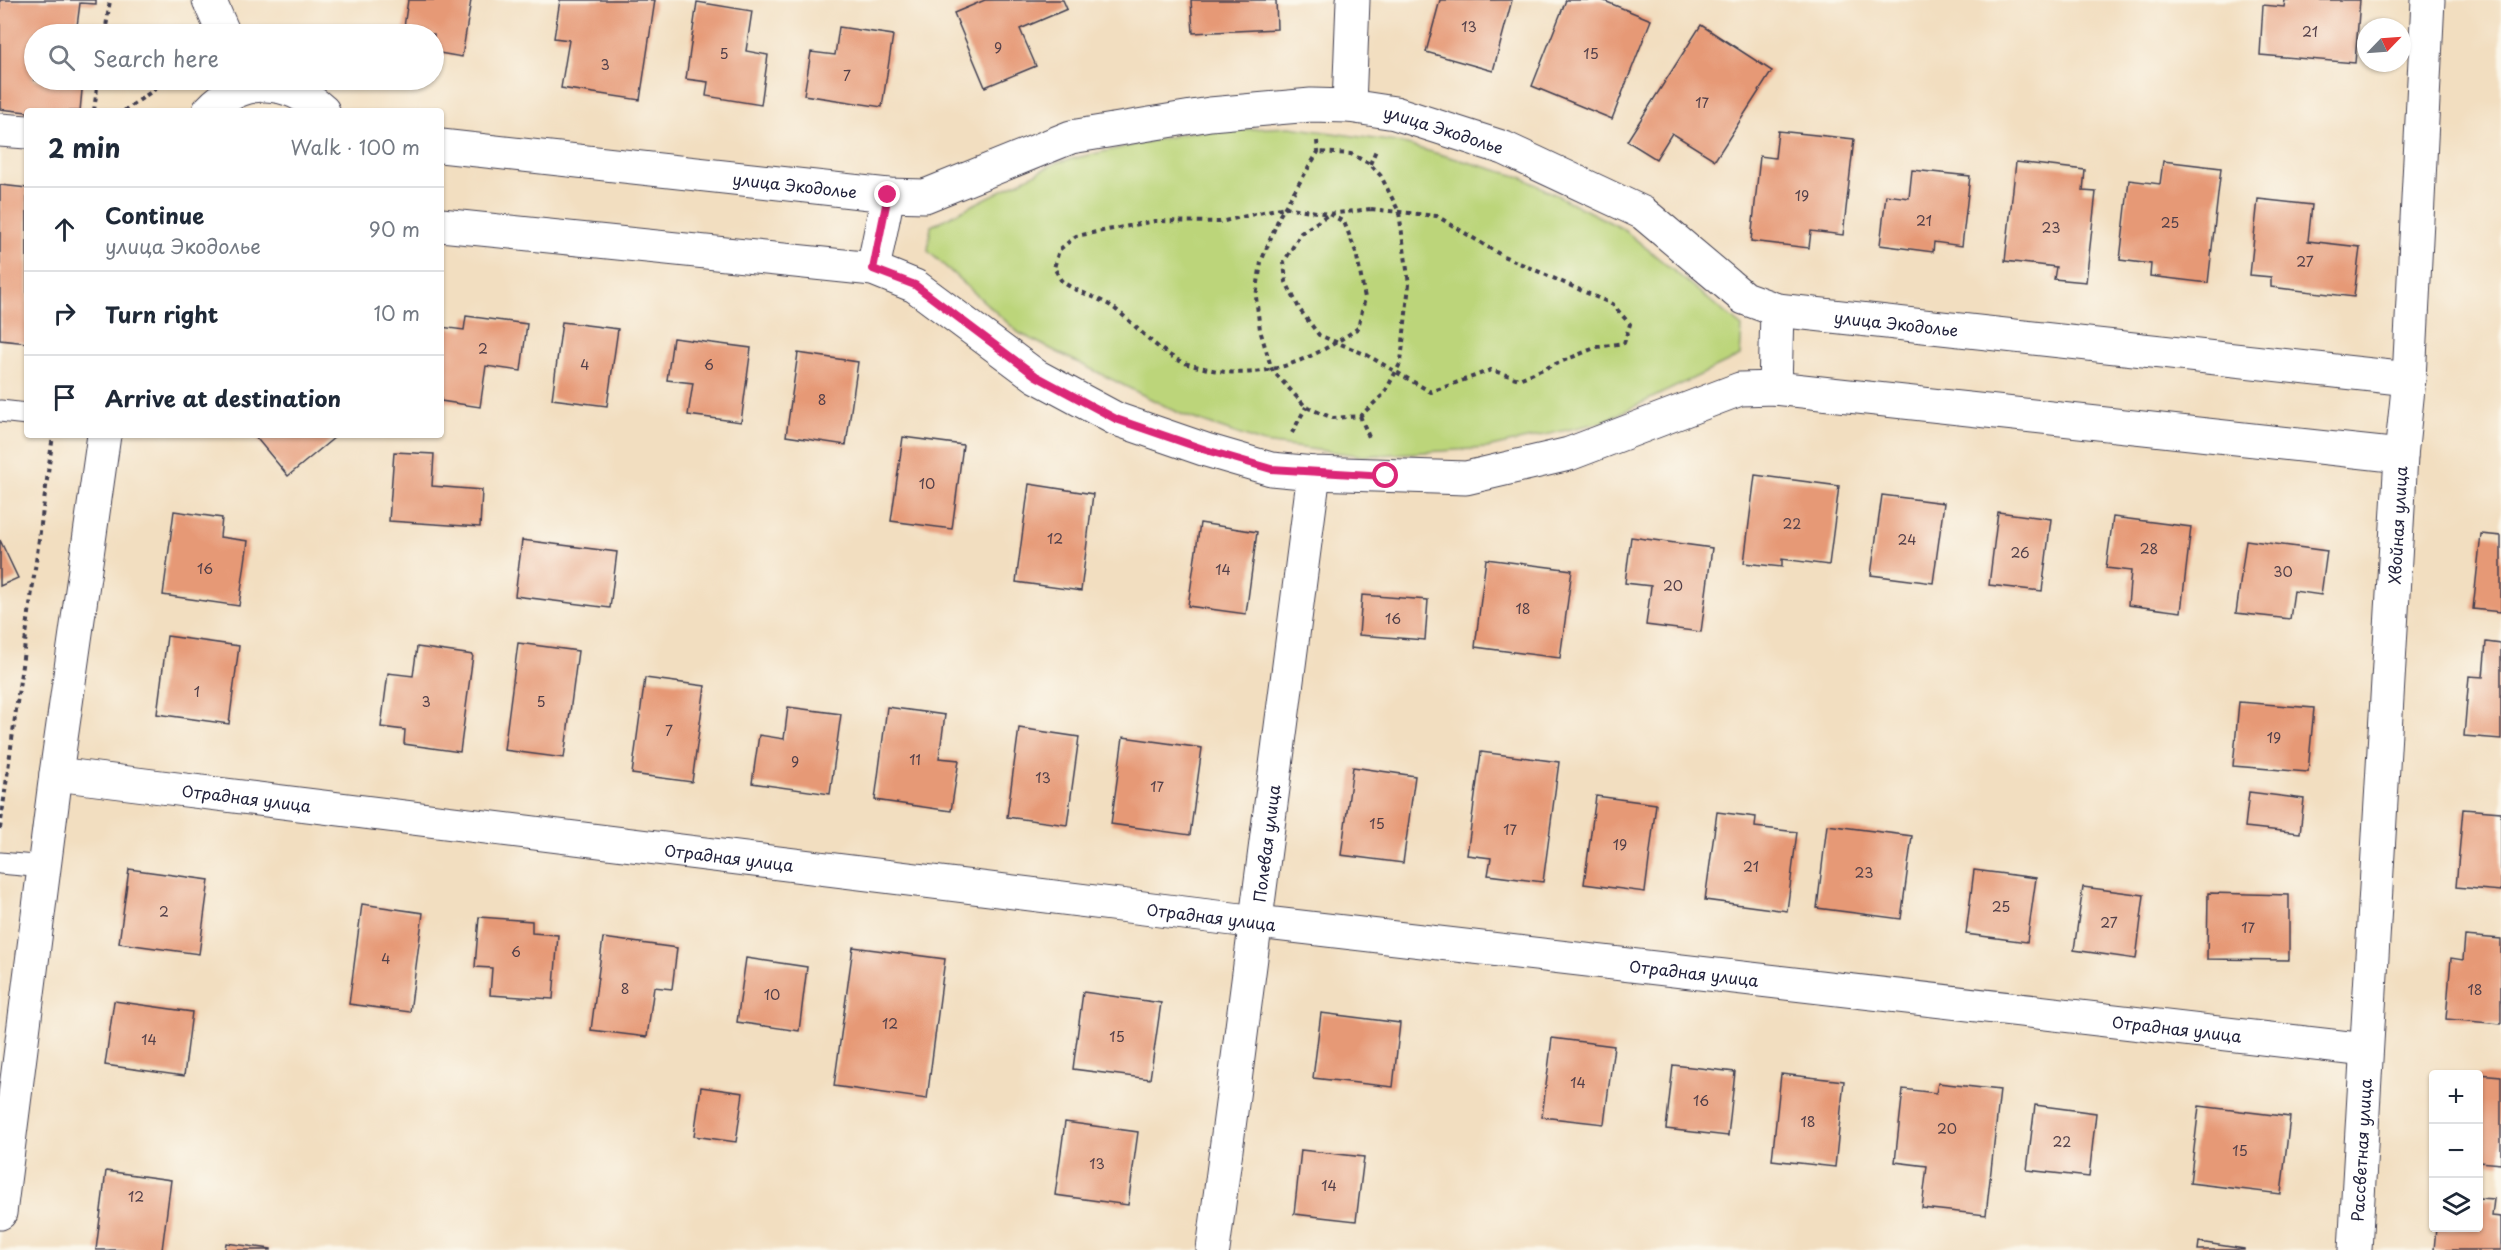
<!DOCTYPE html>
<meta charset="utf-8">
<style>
body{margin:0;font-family:"Playpen Sans",sans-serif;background:#f2f2f3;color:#1f2937}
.controls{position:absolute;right:18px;bottom:18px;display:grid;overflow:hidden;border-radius:6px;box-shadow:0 2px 4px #0004}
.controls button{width:54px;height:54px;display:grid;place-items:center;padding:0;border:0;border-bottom:2px solid #e0e1e3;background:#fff;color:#1f2937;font:30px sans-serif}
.compass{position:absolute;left:2357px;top:18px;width:54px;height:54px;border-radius:50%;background:#fff;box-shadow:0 2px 4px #0004;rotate:65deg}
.stop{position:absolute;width:18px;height:18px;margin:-14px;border:4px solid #db2777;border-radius:50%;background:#fff}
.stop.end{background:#db2777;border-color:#fff;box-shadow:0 2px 6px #0008}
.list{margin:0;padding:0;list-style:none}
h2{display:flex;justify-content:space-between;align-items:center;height:78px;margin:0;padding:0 24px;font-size:26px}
h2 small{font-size:20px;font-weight:400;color:#747a83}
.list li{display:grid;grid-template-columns:39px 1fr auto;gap:18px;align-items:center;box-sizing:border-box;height:84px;padding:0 24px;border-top:2px solid #e0e1e3}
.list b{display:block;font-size:22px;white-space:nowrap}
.list p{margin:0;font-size:20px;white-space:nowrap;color:#747a83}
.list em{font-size:20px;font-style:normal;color:#747a83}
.icon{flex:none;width:33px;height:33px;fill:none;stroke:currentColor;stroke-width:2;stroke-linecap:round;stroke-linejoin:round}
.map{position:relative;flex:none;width:2501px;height:1250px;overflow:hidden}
.search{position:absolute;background:#fff;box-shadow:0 2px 4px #0004;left:24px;top:24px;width:420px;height:66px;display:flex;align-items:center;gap:15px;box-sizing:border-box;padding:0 21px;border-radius:33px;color:#747a83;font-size:22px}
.panel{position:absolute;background:#fff;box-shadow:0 2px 4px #0004;left:24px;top:108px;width:420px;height:330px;border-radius:6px}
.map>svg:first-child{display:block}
.green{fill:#bcd57a;stroke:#6f7c5a;stroke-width:1.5}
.building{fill:#e69976}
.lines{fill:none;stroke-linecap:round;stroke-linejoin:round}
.lane-casing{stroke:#413e4f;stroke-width:23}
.street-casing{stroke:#413e4f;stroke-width:35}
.path{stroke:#413e4f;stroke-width:4;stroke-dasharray:4.5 4.5;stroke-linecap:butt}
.lane{stroke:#fff;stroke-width:21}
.street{stroke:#fff;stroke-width:33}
.route{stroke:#db2777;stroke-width:8}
.labels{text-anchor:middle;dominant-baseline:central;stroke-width:6;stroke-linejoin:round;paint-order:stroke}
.number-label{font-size:14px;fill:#53404a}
.street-label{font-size:16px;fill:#22223b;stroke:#fbf7ec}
</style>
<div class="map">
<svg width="2501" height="1250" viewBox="0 0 2501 1250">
<rect width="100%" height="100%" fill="#fbf7ec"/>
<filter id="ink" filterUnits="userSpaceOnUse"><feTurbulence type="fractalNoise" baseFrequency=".0167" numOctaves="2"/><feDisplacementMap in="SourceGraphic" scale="12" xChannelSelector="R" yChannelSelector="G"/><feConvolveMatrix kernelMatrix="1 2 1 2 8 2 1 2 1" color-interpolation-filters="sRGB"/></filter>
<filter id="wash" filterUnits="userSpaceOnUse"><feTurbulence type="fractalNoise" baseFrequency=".008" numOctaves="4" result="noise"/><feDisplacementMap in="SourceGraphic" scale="24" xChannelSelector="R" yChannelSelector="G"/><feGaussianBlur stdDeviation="1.35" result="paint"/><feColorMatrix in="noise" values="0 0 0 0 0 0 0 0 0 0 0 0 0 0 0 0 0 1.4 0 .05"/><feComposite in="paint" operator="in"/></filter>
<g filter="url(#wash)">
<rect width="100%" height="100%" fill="#f2dec0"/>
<path class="green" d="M1290 127 1396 142 1521 177 1623 229 1742 327 1740 356 1602 422 1487 448 1364 456 1264 443 1183 415 1019 333 928 251 931 226 1058 162 1191 132Z"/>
<g id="blocks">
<g class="building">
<path d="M0 0H96V4L80 3 76 34H34V80H83L80 111 27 112 0 109Z"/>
<path d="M408 0H471L462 57 434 52V34H403Z"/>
<path d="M560 0H655L640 100 561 88 569 40 554 38Z"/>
<path d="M985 0H1063L1067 9 1020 29 1036 66 985 87 954 13Z"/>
<path d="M1191 0H1276L1277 29 1193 33Z"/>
<path d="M1440 0H1512L1493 71 1426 52Z"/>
<path d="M1566 0H1602L1651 20 1612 119 1532 86Z"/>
<path d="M2285 0H2360L2355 63 2260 55 2263 5 2284 7Z"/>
<path d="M697 2 752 11 746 51 768 55 761 105 706 96 708 82 686 79Z"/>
<path d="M1701 25 1772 71 1715 160 1672 133 1656 159 1627 141Z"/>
<path d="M839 27 893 35 882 107 804 95 811 52 835 55Z"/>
<path d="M1778 131 1854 139 1843 235 1811 231 1809 248 1751 241 1760 156 1775 158Z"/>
<path d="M2163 161 2221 168 2208 283 2150 276 2151 264 2120 260 2129 180 2160 184Z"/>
<path d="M2016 162 2085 170 2083 191 2096 192 2086 282 2054 279 2056 267 2005 261Z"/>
<path d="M1912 170 1970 176 1962 246 1934 242 1933 252 1880 245 1886 195 1909 198Z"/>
<path d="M0 185 27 188V343L0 340Z"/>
<path d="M2258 199 2312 205 2308 241 2360 247 2354 297 2271 287V277L2250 275Z"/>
<path d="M466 316 527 324 521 371 486 366 480 407 441 401V327L464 330Z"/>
<path d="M562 322 618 329 607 406 552 399Z"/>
<path d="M673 338 751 348 741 422 688 415 693 383 667 380Z"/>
<path d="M798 353 858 362 846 445 786 436Z"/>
<path d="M254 435H333L335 437 288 476Z"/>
<path d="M903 437 963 445 952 529 891 521Z"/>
<path d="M394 452 434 454 432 486 482 490 480 527 389 521Z"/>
<path d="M1755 475 1839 486 1829 565 1782 559V567L1744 563Z"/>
<path d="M1029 484 1093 494 1081 591 1016 582Z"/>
<path d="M1882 495 1944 503 1933 583 1871 575Z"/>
<path d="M174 511 222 518 220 537 248 541 239 606 163 595Z"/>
<path d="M1998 512 2051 519 2042 591 1989 585Z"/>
<path d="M2113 517 2191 527 2181 612 2128 605 2131 571 2106 568Z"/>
<path d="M1200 523 1257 532 1246 614 1188 606Z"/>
<path d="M2481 534 2501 536V612L2473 609Z"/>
<path d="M1631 537 1712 548 1701 632 1646 625 1651 586 1625 583Z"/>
<path d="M0 540 18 578 0 586Z"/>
<path d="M522 540 617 552 610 608 515 596Z"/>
<path d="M2246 540 2327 551 2321 595 2294 591 2290 619 2236 613Z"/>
<path d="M1486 559 1572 570 1560 658 1475 647Z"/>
<path d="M1362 595 1428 600 1425 640 1359 635Z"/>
<path d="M167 636 239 646 229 724 157 714Z"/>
<path d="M2486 642 2501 644V739L2464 736 2469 676 2483 677Z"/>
<path d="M518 643 578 651 564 758 504 750Z"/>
<path d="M417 647 473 655 460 752 404 744 405 730 381 727 388 673 413 676Z"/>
<path d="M645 678 705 686 692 782 632 774Z"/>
<path d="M2239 702 2314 708 2308 772 2233 766Z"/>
<path d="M788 707 841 714 830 794 752 783 759 735 784 739Z"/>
<path d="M887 707 945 715 939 758 959 760 951 811 875 800Z"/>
<path d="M1019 728 1079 737 1067 825 1007 817Z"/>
<path d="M1123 737 1202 748 1190 835 1111 824Z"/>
<path d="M1481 752 1559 762 1543 882 1488 875 1491 858 1467 855Z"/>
<path d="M1353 767 1415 776 1403 863 1341 855Z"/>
<path d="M2249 792 2304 799 2300 833 2245 827Z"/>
<path d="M1596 796 1656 804 1645 892 1584 884Z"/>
<path d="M2463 809 2501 812V891L2456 887Z"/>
<path d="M1717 812 1756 817 1755 827 1797 832 1787 911 1705 900Z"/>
<path d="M1827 825 1912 836 1901 919 1817 908Z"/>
<path d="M129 869 209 880 199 954 119 943Z"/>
<path d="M1974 870 2036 878 2027 942 1966 934Z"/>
<path d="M2083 887 2144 895 2136 959 2074 950Z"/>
<path d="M2208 893 2289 895V960L2207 959Z"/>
<path d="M362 904 423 913 410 1012 349 1004Z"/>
<path d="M479 917 532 921V933L558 935 553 999 490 995 492 968 475 967Z"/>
<path d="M2465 936 2501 939V1024L2446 1019 2451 958 2463 960Z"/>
<path d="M603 938 677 948 672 989 654 987 647 1037 591 1030Z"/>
<path d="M853 947 945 959 927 1099 834 1086Z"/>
<path d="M746 958 807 967 799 1031 737 1022Z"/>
<path d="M1083 992 1161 1003 1150 1079 1073 1069Z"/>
<path d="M114 1001 192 1012 184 1076 105 1065Z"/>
<path d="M1321 1013 1400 1023 1393 1087 1313 1078Z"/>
<path d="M1552 1038 1614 1046 1604 1124 1542 1117Z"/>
<path d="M1673 1065 1735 1072 1728 1136 1666 1129Z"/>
<path d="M1781 1074 1844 1081 1835 1167 1772 1160Z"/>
<path d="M2478 1074 2501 1076V1164L2478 1162Z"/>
<path d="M1938 1083 2000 1090 1986 1215 1922 1208 1927 1166 1895 1162 1903 1089 1936 1093Z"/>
<path d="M701 1087 743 1093 736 1142 694 1136Z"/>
<path d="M2035 1105 2096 1113 2089 1177 2027 1170Z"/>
<path d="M2199 1106 2290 1117 2281 1194 2190 1183Z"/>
<path d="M1065 1122 1138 1132 1128 1205 1055 1195Z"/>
<path d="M1301 1150 1364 1157 1356 1221 1294 1214Z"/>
<path d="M106 1171 171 1180 162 1250H96Z"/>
<path d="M2478 1198 2494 1199 2492 1216 2501 1217V1250H2434L2436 1228H2478Z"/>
<path d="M2199 1242 2244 1249V1250H2198Z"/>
<path d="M226 1243 271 1249V1250H225Z"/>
</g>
</g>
</g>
<g filter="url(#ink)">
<use href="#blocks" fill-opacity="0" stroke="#413e4f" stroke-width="1.5"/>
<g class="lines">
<defs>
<g id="lane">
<path d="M0 411 27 414"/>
<path d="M0 863 45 867"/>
</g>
<g id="street">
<path d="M209 0 224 34"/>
<path d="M1349 106 1353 0"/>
<path d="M209 111C243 75 288 78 323 111"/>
<path d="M0 130 27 132"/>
<path id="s1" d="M441 146 888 195 925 196 1071 137 1210 114 1311 105 1349 106 1395 113 1504 148 1643 213 1744 298 1777 310 2409 379"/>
<path d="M441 225 873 269 915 286 1036 376 1116 419 1206 450 1271 469 1314 473 1466 478 1569 454 1740 389 1775 388 2401 456"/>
<path d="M873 269 888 195"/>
<path d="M1775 388 1777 310"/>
<path id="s2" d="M56 774 1257 922 2366 1050"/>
<path d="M0 1213 56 774 104 435"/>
<path id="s3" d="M1213 1250 1314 473"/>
<path id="s4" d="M2355 1250 2401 456 2409 379 2428 0"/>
</g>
</defs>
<use href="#lane" class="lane-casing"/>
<use href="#street" class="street-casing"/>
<g class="path">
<path d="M105 34 110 0"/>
<path d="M94 111 98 80"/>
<path d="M124 111 168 80"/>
<path d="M1317 141 1318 152 1280 215 1261 262 1256 297 1260 330 1272 370 1306 407 1333 418 1360 416 1384 394 1401 362 1409 284 1399 212 1381 176 1370 164 1351 154 1318 152"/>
<path d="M1370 164 1377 148"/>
<path d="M1285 207 1329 214 1344 222 1356 252 1365 298 1358 328C1313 360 1260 383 1204 368 1195 366 1185 364 1178 360 1152 346 1136 325 1114 308 1101 298 1070 290 1061 280 1059 277 1057 272 1054 268L1059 250 1076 236 1155 221 1220 222Z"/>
<path d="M1371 209 1437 216 1501 255 1612 304 1630 324 1624 343 1597 347 1519 379 1491 370 1431 392 1367 355 1319 335 1300 310 1286 282 1284 262 1301 233 1329 214Z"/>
<path d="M1360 416 1369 437"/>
<path d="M1292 433 1306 407"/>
<path d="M0 829 53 435"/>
</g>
<use href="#lane" class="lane"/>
<use href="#street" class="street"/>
</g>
</g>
<g class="lines" filter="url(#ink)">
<path class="route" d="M888 195 873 269 915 285 1036 376 1116 419 1206 450 1271 469 1386 476"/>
</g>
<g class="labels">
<g class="number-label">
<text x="1469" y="26">13</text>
<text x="2310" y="31">21</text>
<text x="998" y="47">9</text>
<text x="724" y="53">5</text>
<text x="1591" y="53">15</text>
<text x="605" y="64">3</text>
<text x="847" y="75">7</text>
<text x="1702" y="102">17</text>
<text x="1802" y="195">19</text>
<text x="1924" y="220">21</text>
<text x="2170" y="222">25</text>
<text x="2051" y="227">23</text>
<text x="2305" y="261">27</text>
<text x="483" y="348">2</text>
<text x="585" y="364">4</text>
<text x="709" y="364">6</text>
<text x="822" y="399">8</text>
<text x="927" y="483">10</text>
<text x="1792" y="523">22</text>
<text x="1055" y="538">12</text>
<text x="1907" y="539">24</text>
<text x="2149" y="548">28</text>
<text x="2020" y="552">26</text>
<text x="205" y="568">16</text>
<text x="1223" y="569">14</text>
<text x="2283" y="571">30</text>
<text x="1673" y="585">20</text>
<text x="1523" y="608">18</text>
<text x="1393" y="618">16</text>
<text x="197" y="691">1</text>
<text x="426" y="701">3</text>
<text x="541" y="701">5</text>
<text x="669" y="730">7</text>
<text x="2274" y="737">19</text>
<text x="915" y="759">11</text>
<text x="795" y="761">9</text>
<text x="1043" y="777">13</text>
<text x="1157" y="786">17</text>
<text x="1377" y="823">15</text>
<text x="1510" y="829">17</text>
<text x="1620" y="844">19</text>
<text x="1751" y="866">21</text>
<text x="1864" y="872">23</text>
<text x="2001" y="906">25</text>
<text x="164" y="911">2</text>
<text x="2109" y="922">27</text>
<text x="2248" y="927">17</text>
<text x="516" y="951">6</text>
<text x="386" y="958">4</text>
<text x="625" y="988">8</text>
<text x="2475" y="989">18</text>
<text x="772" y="994">10</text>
<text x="890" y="1023">12</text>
<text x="1117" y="1036">15</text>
<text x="149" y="1039">14</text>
<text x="1578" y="1082">14</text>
<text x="1701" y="1100">16</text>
<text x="1808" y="1121">18</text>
<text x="1947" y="1128">20</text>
<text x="2062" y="1141">22</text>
<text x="2240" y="1150">15</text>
<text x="1097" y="1163">13</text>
<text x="1329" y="1185">14</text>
<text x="136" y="1196">12</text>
</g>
<g class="street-label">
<text stroke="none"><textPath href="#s1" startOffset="1022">улица Экодолье</textPath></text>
<text stroke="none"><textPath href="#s1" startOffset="356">улица Экодолье</textPath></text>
<text stroke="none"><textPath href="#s1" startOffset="1526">улица Экодолье</textPath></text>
<text stroke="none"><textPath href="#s4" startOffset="726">Хвойная улица</textPath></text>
<text stroke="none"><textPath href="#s2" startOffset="192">Отрадная улица</textPath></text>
<text stroke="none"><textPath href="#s3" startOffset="410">Полевая улица</textPath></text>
<text stroke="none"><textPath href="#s2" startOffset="678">Отрадная улица</textPath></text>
<text stroke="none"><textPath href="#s2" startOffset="1164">Отрадная улица</textPath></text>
<text stroke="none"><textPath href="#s2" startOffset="1650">Отрадная улица</textPath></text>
<text stroke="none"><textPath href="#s2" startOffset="2136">Отрадная улица</textPath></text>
<text stroke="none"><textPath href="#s4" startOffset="100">Рассветная улица</textPath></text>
</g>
</g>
</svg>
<div class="controls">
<button>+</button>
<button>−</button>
<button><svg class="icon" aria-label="layers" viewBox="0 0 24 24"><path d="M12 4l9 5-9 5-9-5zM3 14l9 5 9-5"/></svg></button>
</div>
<svg class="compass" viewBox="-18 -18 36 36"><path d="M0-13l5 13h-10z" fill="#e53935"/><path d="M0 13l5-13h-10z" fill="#747a83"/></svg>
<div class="stop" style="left:1386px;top:476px"></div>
<div class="stop end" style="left:888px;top:195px"></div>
<div class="search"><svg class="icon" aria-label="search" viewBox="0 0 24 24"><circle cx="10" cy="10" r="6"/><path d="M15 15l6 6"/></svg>Search here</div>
<section class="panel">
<h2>2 min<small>Walk · 100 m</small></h2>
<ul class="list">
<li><svg class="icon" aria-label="ahead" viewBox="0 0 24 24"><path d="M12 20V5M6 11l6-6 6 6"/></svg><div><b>Continue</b><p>улица Экодолье</p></div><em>90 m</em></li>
<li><svg class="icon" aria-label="right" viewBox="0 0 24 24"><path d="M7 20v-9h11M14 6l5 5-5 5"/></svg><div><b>Turn right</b></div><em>10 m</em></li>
<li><svg class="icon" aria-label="arrive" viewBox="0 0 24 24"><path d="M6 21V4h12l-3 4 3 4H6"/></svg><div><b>Arrive at destination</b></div></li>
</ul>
</section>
</div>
